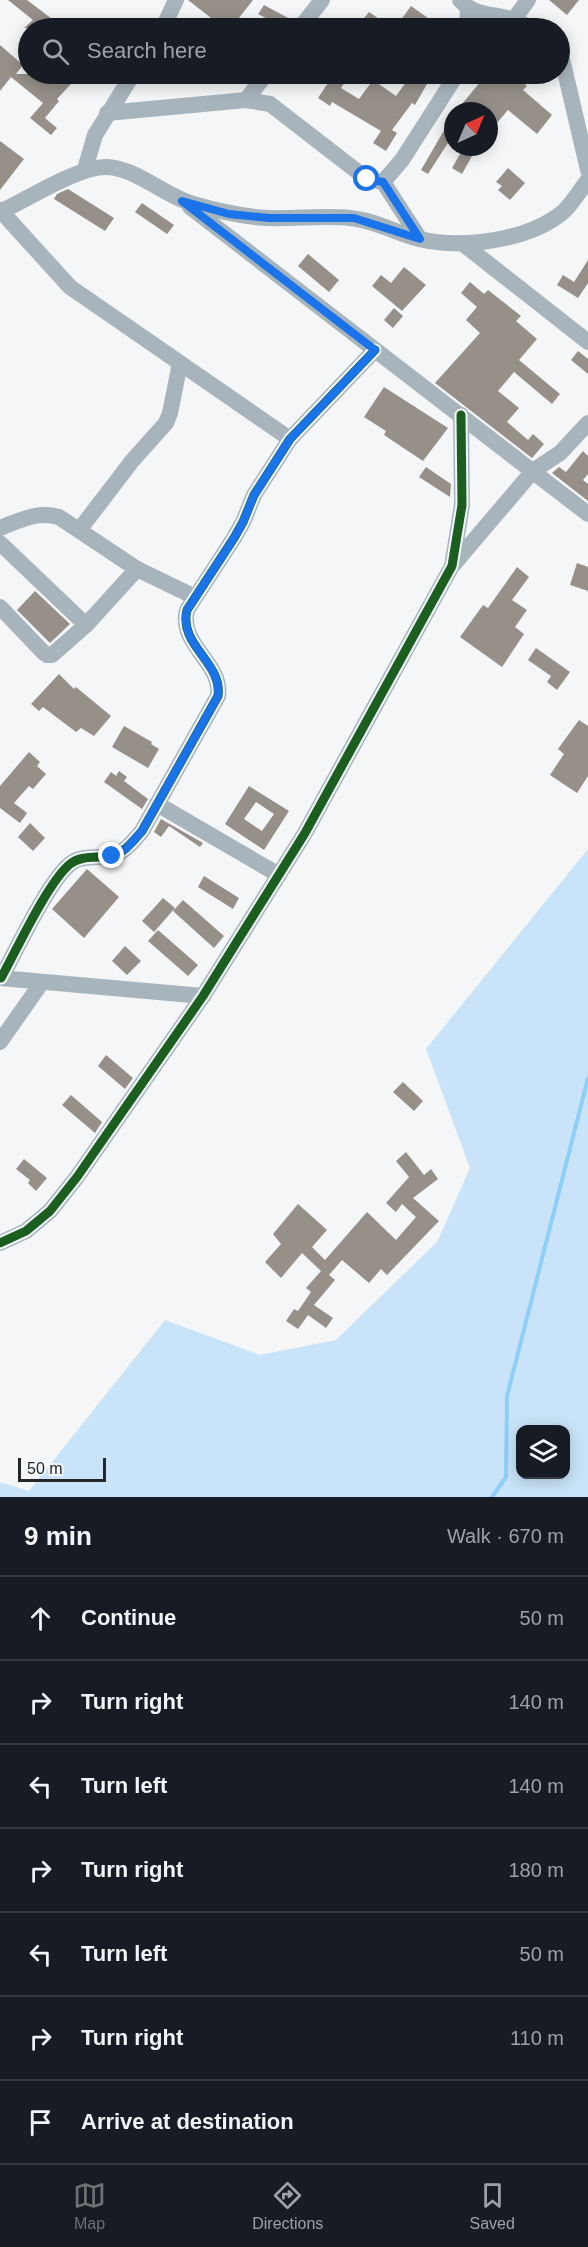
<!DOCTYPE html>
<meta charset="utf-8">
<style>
body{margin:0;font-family:Arial,sans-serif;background:#242831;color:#f1f3f6}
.controls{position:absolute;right:18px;bottom:18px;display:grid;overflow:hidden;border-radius:12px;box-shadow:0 3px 15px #0003}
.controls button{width:54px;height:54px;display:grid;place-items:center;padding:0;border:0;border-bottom:2px solid #363941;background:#171b24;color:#f1f3f6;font:30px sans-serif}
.compass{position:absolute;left:444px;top:102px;width:54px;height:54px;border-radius:50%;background:#171b24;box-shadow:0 3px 15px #0003;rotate:44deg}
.scale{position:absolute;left:18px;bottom:15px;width:88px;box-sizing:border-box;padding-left:6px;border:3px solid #252628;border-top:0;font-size:16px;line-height:21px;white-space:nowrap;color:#252628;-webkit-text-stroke:4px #f2f7fa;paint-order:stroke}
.stop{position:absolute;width:18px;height:18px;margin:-14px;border:4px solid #1a73e8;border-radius:50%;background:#fff}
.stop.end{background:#1a73e8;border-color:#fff;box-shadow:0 2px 6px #0008}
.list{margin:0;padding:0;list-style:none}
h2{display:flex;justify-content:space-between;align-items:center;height:78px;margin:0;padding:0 24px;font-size:26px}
h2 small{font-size:20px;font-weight:400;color:#9ea1a6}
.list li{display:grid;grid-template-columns:39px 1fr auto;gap:18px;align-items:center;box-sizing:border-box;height:84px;padding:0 24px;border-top:2px solid #363941}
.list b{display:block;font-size:22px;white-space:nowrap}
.list em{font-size:20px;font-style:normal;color:#9ea1a6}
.icon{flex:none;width:33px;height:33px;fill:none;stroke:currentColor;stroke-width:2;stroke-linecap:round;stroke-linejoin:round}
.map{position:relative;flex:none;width:588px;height:1497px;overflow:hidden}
.search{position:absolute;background:#171b24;box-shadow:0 3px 15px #0003;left:18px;right:18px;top:18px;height:66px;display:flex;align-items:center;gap:15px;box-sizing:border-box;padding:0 21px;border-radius:33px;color:#9ea1a6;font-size:22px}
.sheet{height:666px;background:#171b24}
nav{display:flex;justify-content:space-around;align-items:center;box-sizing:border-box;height:84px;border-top:2px solid #363941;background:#171b24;font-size:16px;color:#9ea1a6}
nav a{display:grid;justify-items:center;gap:3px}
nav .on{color:#6d6f71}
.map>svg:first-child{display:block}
.green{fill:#c9e4f8;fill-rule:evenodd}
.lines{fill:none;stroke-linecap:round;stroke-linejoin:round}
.stream{stroke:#8dcff9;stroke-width:4}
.building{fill:#969089;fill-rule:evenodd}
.minor{stroke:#a8b4bc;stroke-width:16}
.cycleway-casing{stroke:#f2f7fa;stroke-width:13}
.cycleway{stroke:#1b5e20;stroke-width:9}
.route{stroke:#1a73e8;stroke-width:8}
</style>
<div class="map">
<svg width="588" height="1497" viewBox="0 0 588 1497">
<rect width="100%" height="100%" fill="#f4f6f8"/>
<path class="green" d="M588 849V1497H0V1482L29 1491 165 1320 260 1355 336 1340 437 1242 470 1168 426 1049ZM520 1430H566V1474H520Z"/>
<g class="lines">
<path class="stream" d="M492 1497 506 1477 507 1396 588 1078"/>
</g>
<g class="building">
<path d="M8 0H27L64 28H24L33 20Z"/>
<path d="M188 0H253L235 23 243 28H224Z"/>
<path d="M549 0H579L567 15Z"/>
<path d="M264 5 290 19 285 28 258 14Z"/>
<path d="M411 6 442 28H404L398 24Z"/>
<path d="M369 12 392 28H368L360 23Z"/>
<path d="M0 45 23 65 16 74H80L57 99 59 101 45 118 57 128 51 135 30 118 43 103 11 77 0 91Z"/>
<path d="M334 74H350L341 88 359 99 373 80 396 96 412 74H426L431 77 415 105 412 103 392 130 397 133 386 151 373 143 381 131 332 102 330 106 318 98Z"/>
<path d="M487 74H514L527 86 523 90 552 115 537 134 508 110 489 132V111H456Z"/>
<path d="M453 115V135L428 174 421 170Z"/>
<path d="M0 141 24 159 0 190Z"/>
<path d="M464 147H477L462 174 452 168Z"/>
<path d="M508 168 525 183 510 200 498 190 502 186 496 182Z"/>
<path d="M68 189 114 218 105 231 54 199 57 194Z"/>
<path d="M142 203 174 225 167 234 135 212Z"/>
<path d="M308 254 339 280 329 292 298 266Z"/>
<path d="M588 260V283L578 298 557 285 563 275 574 282Z"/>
<path d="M404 267 426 285 402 311 372 286 381 275 391 283Z"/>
<path d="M470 282 484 294 488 290 521 316 516 321 537 339 519 360 560 394 552 404 514 372 498 391 519 408 507 422 528 440 533 434 544 444 532 458 435 383 480 333 466 320 477 307 461 293Z"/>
<path d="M394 308 403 316 393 328 384 320Z"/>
<path d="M578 351 588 359V374L571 360Z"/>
<path d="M384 387 448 428 423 461 384 435 386 431 364 417Z"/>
<path d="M583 451 588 456V474L583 480 588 484V501L552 473 559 467 566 472Z"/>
<path d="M426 467 451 484 450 497 419 477Z"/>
<path d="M577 563 588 567V591L570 585Z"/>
<path d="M517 567 529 577 512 600 527 610 515 627 524 634 502 667 460 637 483 605 488 608Z"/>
<path d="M35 591 70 624 50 643 17 610Z"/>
<path d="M536 648 570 672 557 690 547 682 551 676 528 660Z"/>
<path d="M59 674 74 689 76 687 111 716 94 736 81 728 76 732 43 707 39 711 31 704Z"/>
<path d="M579 720 588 726V776L577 793 550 775 564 754 558 749Z"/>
<path d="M124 726 152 742 151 744 159 749 148 768 112 747Z"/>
<path d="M29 752 40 762 37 766 46 774 33 789 29 786 14 803 27 813 20 823 0 808V786Z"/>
<path d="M119 771 127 777 124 781 148 799 142 809 104 782 111 772 116 776Z"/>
<path d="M249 786 289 811 264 850 225 824ZM256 802 274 814 262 831 244 819Z"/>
<path d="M161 819 203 843 200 847 169 826 161 837 154 832Z"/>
<path d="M30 823 45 838 33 851 18 837Z"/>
<path d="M87 869 119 897 84 938 52 909Z"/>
<path d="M204 876 239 898 233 909 198 887Z"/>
<path d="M163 898 175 908 154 932 142 921Z"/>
<path d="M183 900 224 936 214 948 173 911Z"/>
<path d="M158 930 198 965 188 976 148 941Z"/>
<path d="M125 946 141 961 127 975 112 961Z"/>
<path d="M106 1055 133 1078 125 1089 98 1066Z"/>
<path d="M403 1082 423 1101 414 1111 393 1092Z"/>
<path d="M71 1095 102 1122 95 1133 62 1105Z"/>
<path d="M406 1152 424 1175 431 1169 438 1179 413 1198 439 1221 387 1275 381 1269 369 1283 342 1260 329 1275 335 1280 314 1305 333 1318 326 1328 308 1315 298 1329 286 1321 294 1309 298 1311 311 1292 306 1288 321 1271 302 1253 281 1278 265 1262 281 1244 273 1234 298 1204 327 1230 312 1247 325 1260 367 1212 396 1240 416 1217 402 1204 396 1212 386 1203 409 1177 396 1161Z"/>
<path d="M24 1159 47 1178 36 1191 28 1183 30 1180 16 1169Z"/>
</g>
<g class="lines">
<g class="minor">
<path d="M460 0C475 17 494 13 514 20 520 22 527 26 532 28"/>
<path d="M514 19 528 0"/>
<path d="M163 28 176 0"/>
<path d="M300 28 322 0"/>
<path d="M467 28 468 9"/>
<path d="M560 55 563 63 588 170"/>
<path d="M246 100 266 74"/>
<path d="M107 113 246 100 270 104 367 179 383 182 420 239"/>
<path d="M85 169 95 135 133 74"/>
<path d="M383 182 402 160 457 74"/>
<path d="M190 207 588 514"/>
<path d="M0 210 70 287 290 439"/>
<path d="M2 211C30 198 77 167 106 167 134 167 165 196 193 204 218 211 242 217 268 218 295 219 323 215 350 218 374 220 396 233 419 239 462 249 528 241 563 212 572 204 580 190 588 180"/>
<path d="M462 243 588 342"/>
<path d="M0 528C21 520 37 511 59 517L137 569 195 597"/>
<path d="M80 529 132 461 166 423 170 413 180 363"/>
<path d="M0 543 86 625"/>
<path d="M453 565 533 471 560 453 588 423"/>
<path d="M0 607 43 652 47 655H52L86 625 137 569"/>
<path d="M157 804 279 875"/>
<path d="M0 978 203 996"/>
<path d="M1 978C16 951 48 882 70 864 81 855 97 858 110 856 124 854 134 840 142 831L218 696C223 663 178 645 187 610L234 538 243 522 254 495 290 439 375 350"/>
<path d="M0 1042 42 982"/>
<path d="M0 1243 26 1231 50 1211 77 1177 203 996 305 833 452 566 462 505 461 415"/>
</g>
<defs>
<g id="cycleway">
<path d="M1 978C16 951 48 882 70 864 81 855 97 858 110 856 124 854 134 840 142 831L218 696C223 663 178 645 187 610L234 538 243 522 254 495 290 439 375 350"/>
<path d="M0 1243 26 1231 50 1211 77 1177 203 996 305 833 452 566 462 505 461 415"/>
</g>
</defs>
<use href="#cycleway" class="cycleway-casing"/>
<use href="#cycleway" class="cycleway"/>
</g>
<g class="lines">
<path class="route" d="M112 856 126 849 142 831 218 696C223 663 178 645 187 610L234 538 243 522 254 495 290 439 375 350 182 201 229 214 269 218H354L420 239 383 182 367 179"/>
</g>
</svg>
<div class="controls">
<button><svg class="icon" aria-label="layers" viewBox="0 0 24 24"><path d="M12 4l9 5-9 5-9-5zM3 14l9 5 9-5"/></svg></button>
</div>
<svg class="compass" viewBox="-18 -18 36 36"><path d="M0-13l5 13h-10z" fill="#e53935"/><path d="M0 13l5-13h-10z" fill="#9ea1a6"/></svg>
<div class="scale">50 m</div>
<div class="stop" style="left:367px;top:179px"></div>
<div class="stop end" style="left:112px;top:856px"></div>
<div class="search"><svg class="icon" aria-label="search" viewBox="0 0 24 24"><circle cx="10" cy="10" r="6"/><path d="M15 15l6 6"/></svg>Search here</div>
</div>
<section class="sheet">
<h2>9 min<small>Walk · 670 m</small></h2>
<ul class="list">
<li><svg class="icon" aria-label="ahead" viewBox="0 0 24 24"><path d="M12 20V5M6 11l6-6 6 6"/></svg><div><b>Continue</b></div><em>50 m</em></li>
<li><svg class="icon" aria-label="right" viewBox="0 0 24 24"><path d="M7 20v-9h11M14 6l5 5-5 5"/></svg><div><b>Turn right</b></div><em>140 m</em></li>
<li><svg class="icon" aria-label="left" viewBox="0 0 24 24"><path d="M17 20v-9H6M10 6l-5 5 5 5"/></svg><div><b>Turn left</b></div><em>140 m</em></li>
<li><svg class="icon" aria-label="right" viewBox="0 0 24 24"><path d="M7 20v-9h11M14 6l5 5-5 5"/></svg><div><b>Turn right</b></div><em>180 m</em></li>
<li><svg class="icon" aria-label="left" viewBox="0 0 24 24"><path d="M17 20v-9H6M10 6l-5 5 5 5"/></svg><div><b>Turn left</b></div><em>50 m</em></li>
<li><svg class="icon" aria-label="right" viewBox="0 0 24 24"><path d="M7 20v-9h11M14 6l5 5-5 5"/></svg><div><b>Turn right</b></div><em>110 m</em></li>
<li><svg class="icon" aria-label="arrive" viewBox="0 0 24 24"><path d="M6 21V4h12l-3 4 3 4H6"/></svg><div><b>Arrive at destination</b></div></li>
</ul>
</section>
<nav>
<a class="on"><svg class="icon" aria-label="map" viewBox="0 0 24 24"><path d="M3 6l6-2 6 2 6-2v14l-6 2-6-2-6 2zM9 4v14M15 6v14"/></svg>Map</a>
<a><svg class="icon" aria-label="directions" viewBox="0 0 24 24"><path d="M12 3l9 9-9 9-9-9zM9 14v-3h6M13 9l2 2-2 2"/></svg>Directions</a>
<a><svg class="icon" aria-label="saved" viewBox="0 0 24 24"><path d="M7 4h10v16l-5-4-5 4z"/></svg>Saved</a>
</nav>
